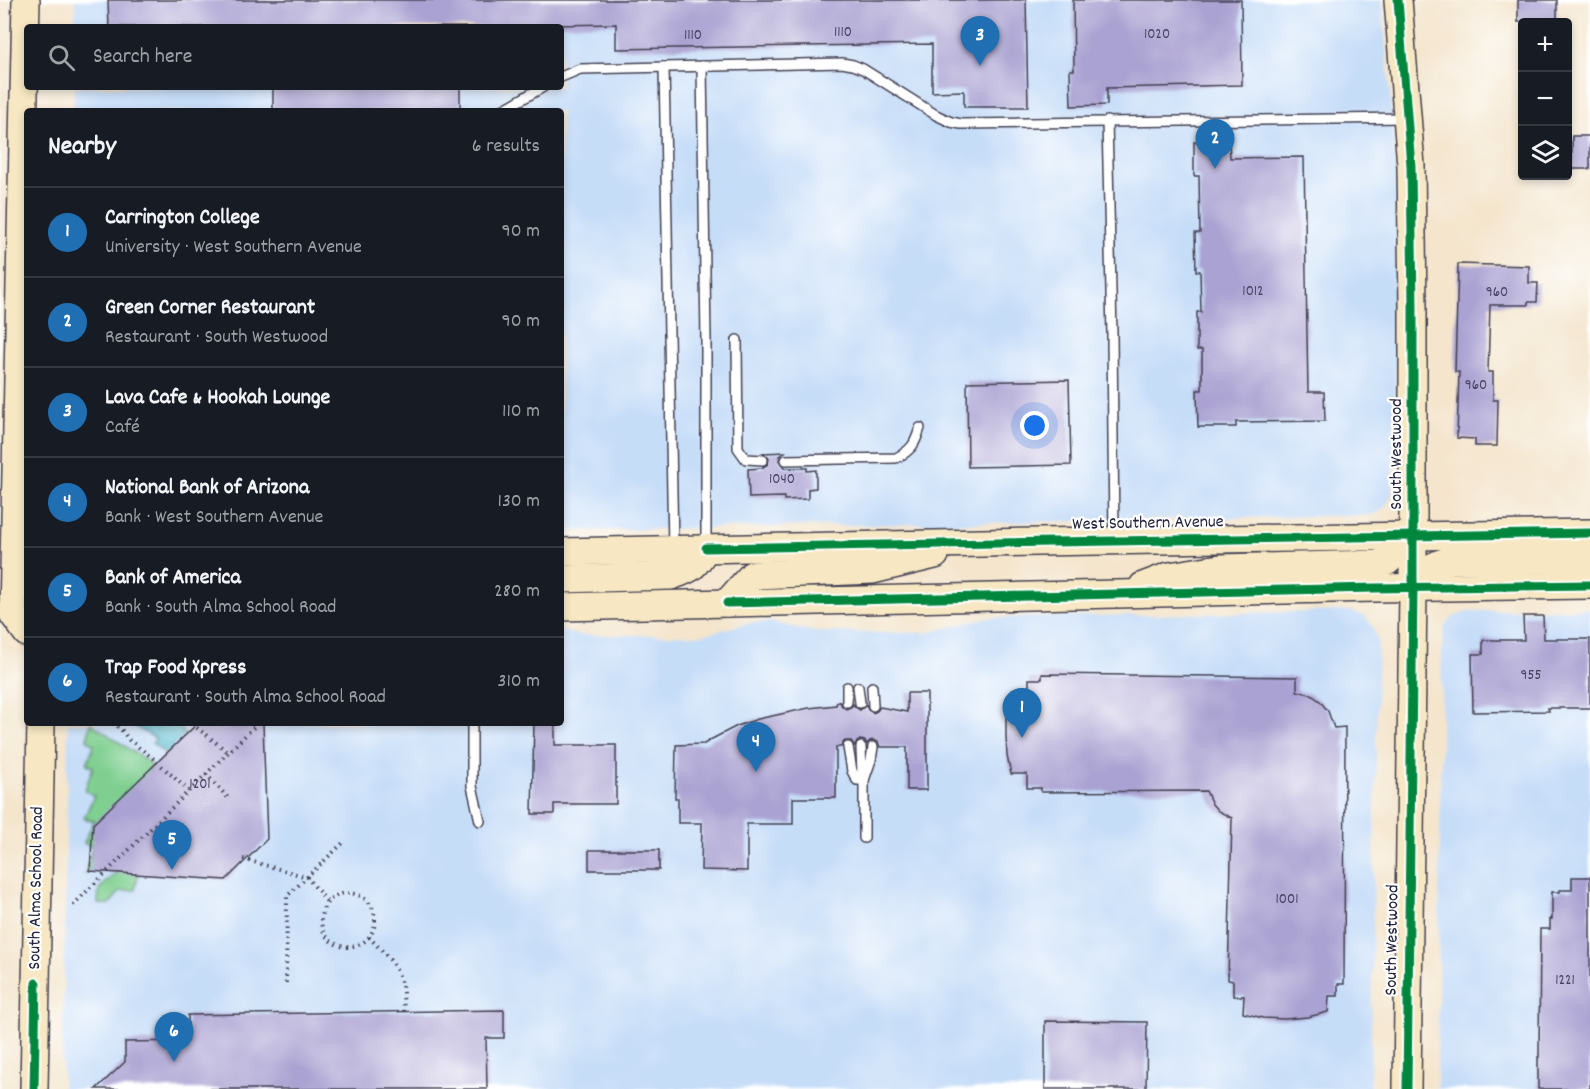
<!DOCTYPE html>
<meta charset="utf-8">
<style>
body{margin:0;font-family:Dekko,sans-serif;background:#20242c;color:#f1f3f6}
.controls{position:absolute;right:18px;top:18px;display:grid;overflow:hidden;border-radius:6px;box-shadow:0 3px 9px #0003}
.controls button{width:54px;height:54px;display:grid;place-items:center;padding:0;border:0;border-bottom:2px solid #363941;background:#171b24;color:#f1f3f6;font:30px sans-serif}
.you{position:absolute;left:1035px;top:426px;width:21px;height:21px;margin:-15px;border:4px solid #fff;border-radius:50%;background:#1a73e8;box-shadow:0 0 0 9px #1a73e833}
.badge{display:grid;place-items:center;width:39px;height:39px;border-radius:50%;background:#1f6fb2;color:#fff;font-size:20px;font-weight:700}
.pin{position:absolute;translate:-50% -50px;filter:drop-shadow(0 2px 3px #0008)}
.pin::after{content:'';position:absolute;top:32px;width:21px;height:18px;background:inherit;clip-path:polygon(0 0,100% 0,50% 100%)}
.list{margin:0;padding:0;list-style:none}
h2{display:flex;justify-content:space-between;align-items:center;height:78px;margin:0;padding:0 24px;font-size:26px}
h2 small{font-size:20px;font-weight:400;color:#9ea1a6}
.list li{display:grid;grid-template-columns:39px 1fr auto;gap:18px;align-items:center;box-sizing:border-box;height:90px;padding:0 24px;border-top:2px solid #363941}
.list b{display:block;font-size:22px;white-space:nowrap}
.list p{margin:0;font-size:20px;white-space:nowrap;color:#9ea1a6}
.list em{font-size:20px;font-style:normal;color:#9ea1a6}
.icon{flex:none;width:33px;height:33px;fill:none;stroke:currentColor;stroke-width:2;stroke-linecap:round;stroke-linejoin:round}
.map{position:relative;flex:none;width:1590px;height:1089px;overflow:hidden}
.search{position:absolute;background:#171b24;box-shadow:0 3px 9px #0003;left:24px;top:24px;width:540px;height:66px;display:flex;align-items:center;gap:15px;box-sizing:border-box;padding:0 21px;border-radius:6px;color:#9ea1a6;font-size:22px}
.panel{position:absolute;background:#171b24;box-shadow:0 3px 9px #0003;left:24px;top:108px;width:540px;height:618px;border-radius:6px}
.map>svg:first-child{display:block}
.built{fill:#c6ddf8}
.green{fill:#7fcf90;stroke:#507866;stroke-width:1.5}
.water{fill:#4db6cb;stroke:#386c83;stroke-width:1.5}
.building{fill:#aaa2d2}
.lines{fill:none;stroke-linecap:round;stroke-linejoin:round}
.lane-casing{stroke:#423f51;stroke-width:12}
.secondary-casing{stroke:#423f51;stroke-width:30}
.path{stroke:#423f51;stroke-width:4;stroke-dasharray:1.5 4.5;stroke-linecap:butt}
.lane{stroke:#fff;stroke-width:9}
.secondary{stroke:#f7e8c3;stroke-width:27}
.cycleway-casing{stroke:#fff;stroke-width:13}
.cycleway{stroke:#00873e;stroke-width:9}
.labels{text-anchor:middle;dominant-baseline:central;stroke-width:4.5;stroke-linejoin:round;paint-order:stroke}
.number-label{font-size:15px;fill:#444261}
.street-label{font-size:18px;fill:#22223b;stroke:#fff}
</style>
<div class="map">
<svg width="1590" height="1089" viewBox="0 0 1590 1089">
<rect width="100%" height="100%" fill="#fff"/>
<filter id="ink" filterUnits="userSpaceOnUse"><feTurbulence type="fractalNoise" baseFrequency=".0167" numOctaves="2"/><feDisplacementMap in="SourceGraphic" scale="12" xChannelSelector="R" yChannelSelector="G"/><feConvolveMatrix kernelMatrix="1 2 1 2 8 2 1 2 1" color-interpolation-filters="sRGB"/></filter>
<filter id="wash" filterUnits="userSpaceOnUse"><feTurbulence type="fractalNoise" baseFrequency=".008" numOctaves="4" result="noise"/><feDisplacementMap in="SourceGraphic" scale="24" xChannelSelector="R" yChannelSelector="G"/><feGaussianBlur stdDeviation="1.35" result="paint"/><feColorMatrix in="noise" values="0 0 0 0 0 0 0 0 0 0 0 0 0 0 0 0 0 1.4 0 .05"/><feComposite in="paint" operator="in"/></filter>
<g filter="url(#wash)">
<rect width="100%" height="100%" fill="#f4e5cc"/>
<g class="built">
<path d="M75 0H1382L1394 139 1399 226 1393 478 1391 497 1384 508 1374 515 561 531V111H74V87H561V27H75Z"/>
<path d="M1590 609V1089H1437L1442 646 1445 625 1452 618 1467 611Z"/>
<path d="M1351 611 1366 617 1373 627 1378 643 1370 1089H62L68 723H561V631L580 635H702L753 622H772L816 632 926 633 986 618Z"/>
</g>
<g class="green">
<path d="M91 723 151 764 142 788 138 826 85 874 92 847 84 843 94 821 84 818 94 796 85 790 93 767 87 764 94 745 87 739Z"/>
<path d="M144 845 135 890 120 891 110 904H98L99 889Z"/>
</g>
<path class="water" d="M129 723H179L185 738 172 760 152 743 156 739Z"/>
<g id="blocks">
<g class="building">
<path d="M108 0H1026L1028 107H964V91L932 92V44L616 49V24L554 25V27H109Z"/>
<path d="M1073 0H1241L1242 85 1107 88V105L1071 106 1070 70H1074Z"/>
<rect x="1518" y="0" width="39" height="22"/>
<rect x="273" y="87" width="187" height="24"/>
<rect x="1572" y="136" width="18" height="33"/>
<path d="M1229 141 1230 158 1304 157 1308 392H1324L1325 421 1236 422V427H1198L1197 390H1202V350H1197V312H1201L1200 271H1196L1195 233H1200L1199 176H1194V142Z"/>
<path d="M1458 264 1529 266V283H1538L1537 302H1528V305H1490L1488 372H1493V400H1498L1497 446H1475V439L1457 438 1459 372H1455Z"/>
<path d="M1069 380 1071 465 968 467 967 382Z"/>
<path d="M785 452 780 456 779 460 781 464 785 467 786 468H807V471L816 470V488L808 489V499L784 500V497L749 498 748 469 763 468V467L768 464 769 458 763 453Z"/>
<path d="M1523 616H1543L1544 639H1590V708H1548L1549 711 1473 712 1472 654H1483V640H1524Z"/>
<path d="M1042 674 1297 677V691L1310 694 1320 701 1328 711 1334 728 1345 727 1344 984H1338V996H1329L1328 1012 1308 1017 1285 1019 1263 1018 1243 1013 1244 996H1233V981L1228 980 1232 818 1218 811 1212 804 1206 791 1041 792V788H1027V774H1011L1007 756 1006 737V719L1012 691H1029V679H1042Z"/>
<path d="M907 693H927V790H907V747H880L878 742 873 740 870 741 867 744 865 741 860 740 857 742 855 746 851 741H846L843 742 841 747H836V798H793V824H747V871L701 870 702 823H678V798H675L676 745 704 744 712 739 737 726 758 719 809 708 836 705 837 702H840L842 706 846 709 851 707 853 704 855 707 860 710 866 705 868 710 873 713 877 711 880 707 907 712Z"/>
<path d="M198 723H263L267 839 226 880 90 871 93 824Z"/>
<path d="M534 723H555V745H616V804H554V814H532Z"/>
<rect x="589" y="850" width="70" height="20"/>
<path d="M1572 877H1590V1089H1538V1057H1539L1540 929H1550V919H1552V892H1560V890H1572Z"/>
<path d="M504 1010V1038H486L487 1089H96L125 1062V1042L188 1041V1015Z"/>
<path d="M1045 1021 1147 1022 1146 1089H1045Z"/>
</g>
</g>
</g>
<g filter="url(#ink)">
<use href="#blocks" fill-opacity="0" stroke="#423f51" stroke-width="1.5"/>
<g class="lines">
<defs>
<g id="lane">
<path d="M702 66 706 340V546"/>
<path d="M664 67 673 547"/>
<path d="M561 77 580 69 842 63 853 65 863 69 936 115 951 122 961 124 1405 118"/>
<path d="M501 111 543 87"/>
<path d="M1107 121 1112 334 1114 539"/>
<path d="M737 340 738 448 746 459 763 460"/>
<path d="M786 460 896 458C912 450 915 444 920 428"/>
<path d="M847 687V702"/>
<path d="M858 687 860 703"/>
<path d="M872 687 873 706"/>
<path d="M472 723V786L480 821"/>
<path d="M848 747 852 771 857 780H864"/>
<path d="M861 747 862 775 864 780V838"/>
<path d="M864 780 871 760 873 747"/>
</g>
<g id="secondary">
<path d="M26 0 13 614 27 633"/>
<path d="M1398 0 1411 166 1413 306V588L1407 1089"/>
<path d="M561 552 982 543 1590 533"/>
<path d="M561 579 671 576C692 569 695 567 706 548"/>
<path d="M1143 586 1169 576 1220 568 1377 564 1388 561 1412 536"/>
<path d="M1413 588C1425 571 1432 563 1453 560L1590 559"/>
<path d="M727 603 752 575 873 570 935 555"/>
<path d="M561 607 1375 588 1590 585"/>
<path d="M34 1089 41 723"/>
</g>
</defs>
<use href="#lane" class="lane-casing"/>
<use href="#secondary" class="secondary-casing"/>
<g class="path">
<path d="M112 723 120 728 129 740 154 759 189 791"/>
<path d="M193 723 196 727 228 752"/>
<path d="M206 774 229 799"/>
<path d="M243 859 307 877 327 902"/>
<circle cx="348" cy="920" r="27"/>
<path d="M73 905 258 723"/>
<path d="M369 937C381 950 397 964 401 982 404 991 403 1002 404 1012"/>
<path d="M286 983 287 896 344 842"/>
</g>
<use href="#lane" class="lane"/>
<use href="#secondary" class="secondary"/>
<defs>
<g id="cycleway">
<path d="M1398 0 1411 166 1413 306V588L1407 1089"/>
<path d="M706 548 1590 533"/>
<path d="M727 603 1375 588 1590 585"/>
<path d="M34 1089 36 983"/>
</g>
</defs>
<use href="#cycleway" class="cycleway-casing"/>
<use href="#cycleway" class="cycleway"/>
</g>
</g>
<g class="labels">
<g class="number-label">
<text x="843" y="33">1110</text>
<text x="1157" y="35">1020</text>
<text x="693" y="36">1110</text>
<text x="1253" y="292">1012</text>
<text x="1497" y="293">960</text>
<text x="1476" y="386">960</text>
<text x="782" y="480">1040</text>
<text x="1531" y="676">955</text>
<text x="200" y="785">1201</text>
<text x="1287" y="900">1001</text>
<text x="1565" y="981">1221</text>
</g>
<g class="street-label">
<text transform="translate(1397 454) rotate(-90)">South Westwood</text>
<text transform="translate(1148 524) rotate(-1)">West Southern Avenue</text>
<text transform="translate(37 888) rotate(-89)">South Alma School Road</text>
<text transform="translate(1393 940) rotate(-89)">South Westwood</text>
</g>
</g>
</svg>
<div class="controls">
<button>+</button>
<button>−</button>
<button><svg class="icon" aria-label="layers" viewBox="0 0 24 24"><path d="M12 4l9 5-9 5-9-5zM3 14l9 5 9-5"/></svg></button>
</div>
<div class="you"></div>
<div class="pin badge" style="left:1022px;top:738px">1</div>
<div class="pin badge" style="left:1215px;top:169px">2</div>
<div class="pin badge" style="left:980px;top:66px">3</div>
<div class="pin badge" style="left:756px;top:772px">4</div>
<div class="pin badge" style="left:172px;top:870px">5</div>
<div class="pin badge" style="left:174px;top:1062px">6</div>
<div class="search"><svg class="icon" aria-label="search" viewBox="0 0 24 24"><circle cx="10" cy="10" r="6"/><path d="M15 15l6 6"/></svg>Search here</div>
<section class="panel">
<h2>Nearby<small>6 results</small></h2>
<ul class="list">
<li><span class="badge">1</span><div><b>Carrington College</b><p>University · West Southern Avenue</p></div><em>90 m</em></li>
<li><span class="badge">2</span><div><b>Green Corner Restaurant</b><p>Restaurant · South Westwood</p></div><em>90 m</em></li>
<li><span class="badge">3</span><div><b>Lava Cafe &amp; Hookah Lounge</b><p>Café</p></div><em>110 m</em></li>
<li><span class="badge">4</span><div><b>National Bank of Arizona</b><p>Bank · West Southern Avenue</p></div><em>130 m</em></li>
<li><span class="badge">5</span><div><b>Bank of America</b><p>Bank · South Alma School Road</p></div><em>280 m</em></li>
<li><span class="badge">6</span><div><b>Trap Food Xpress</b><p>Restaurant · South Alma School Road</p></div><em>310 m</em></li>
</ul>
</section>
</div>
